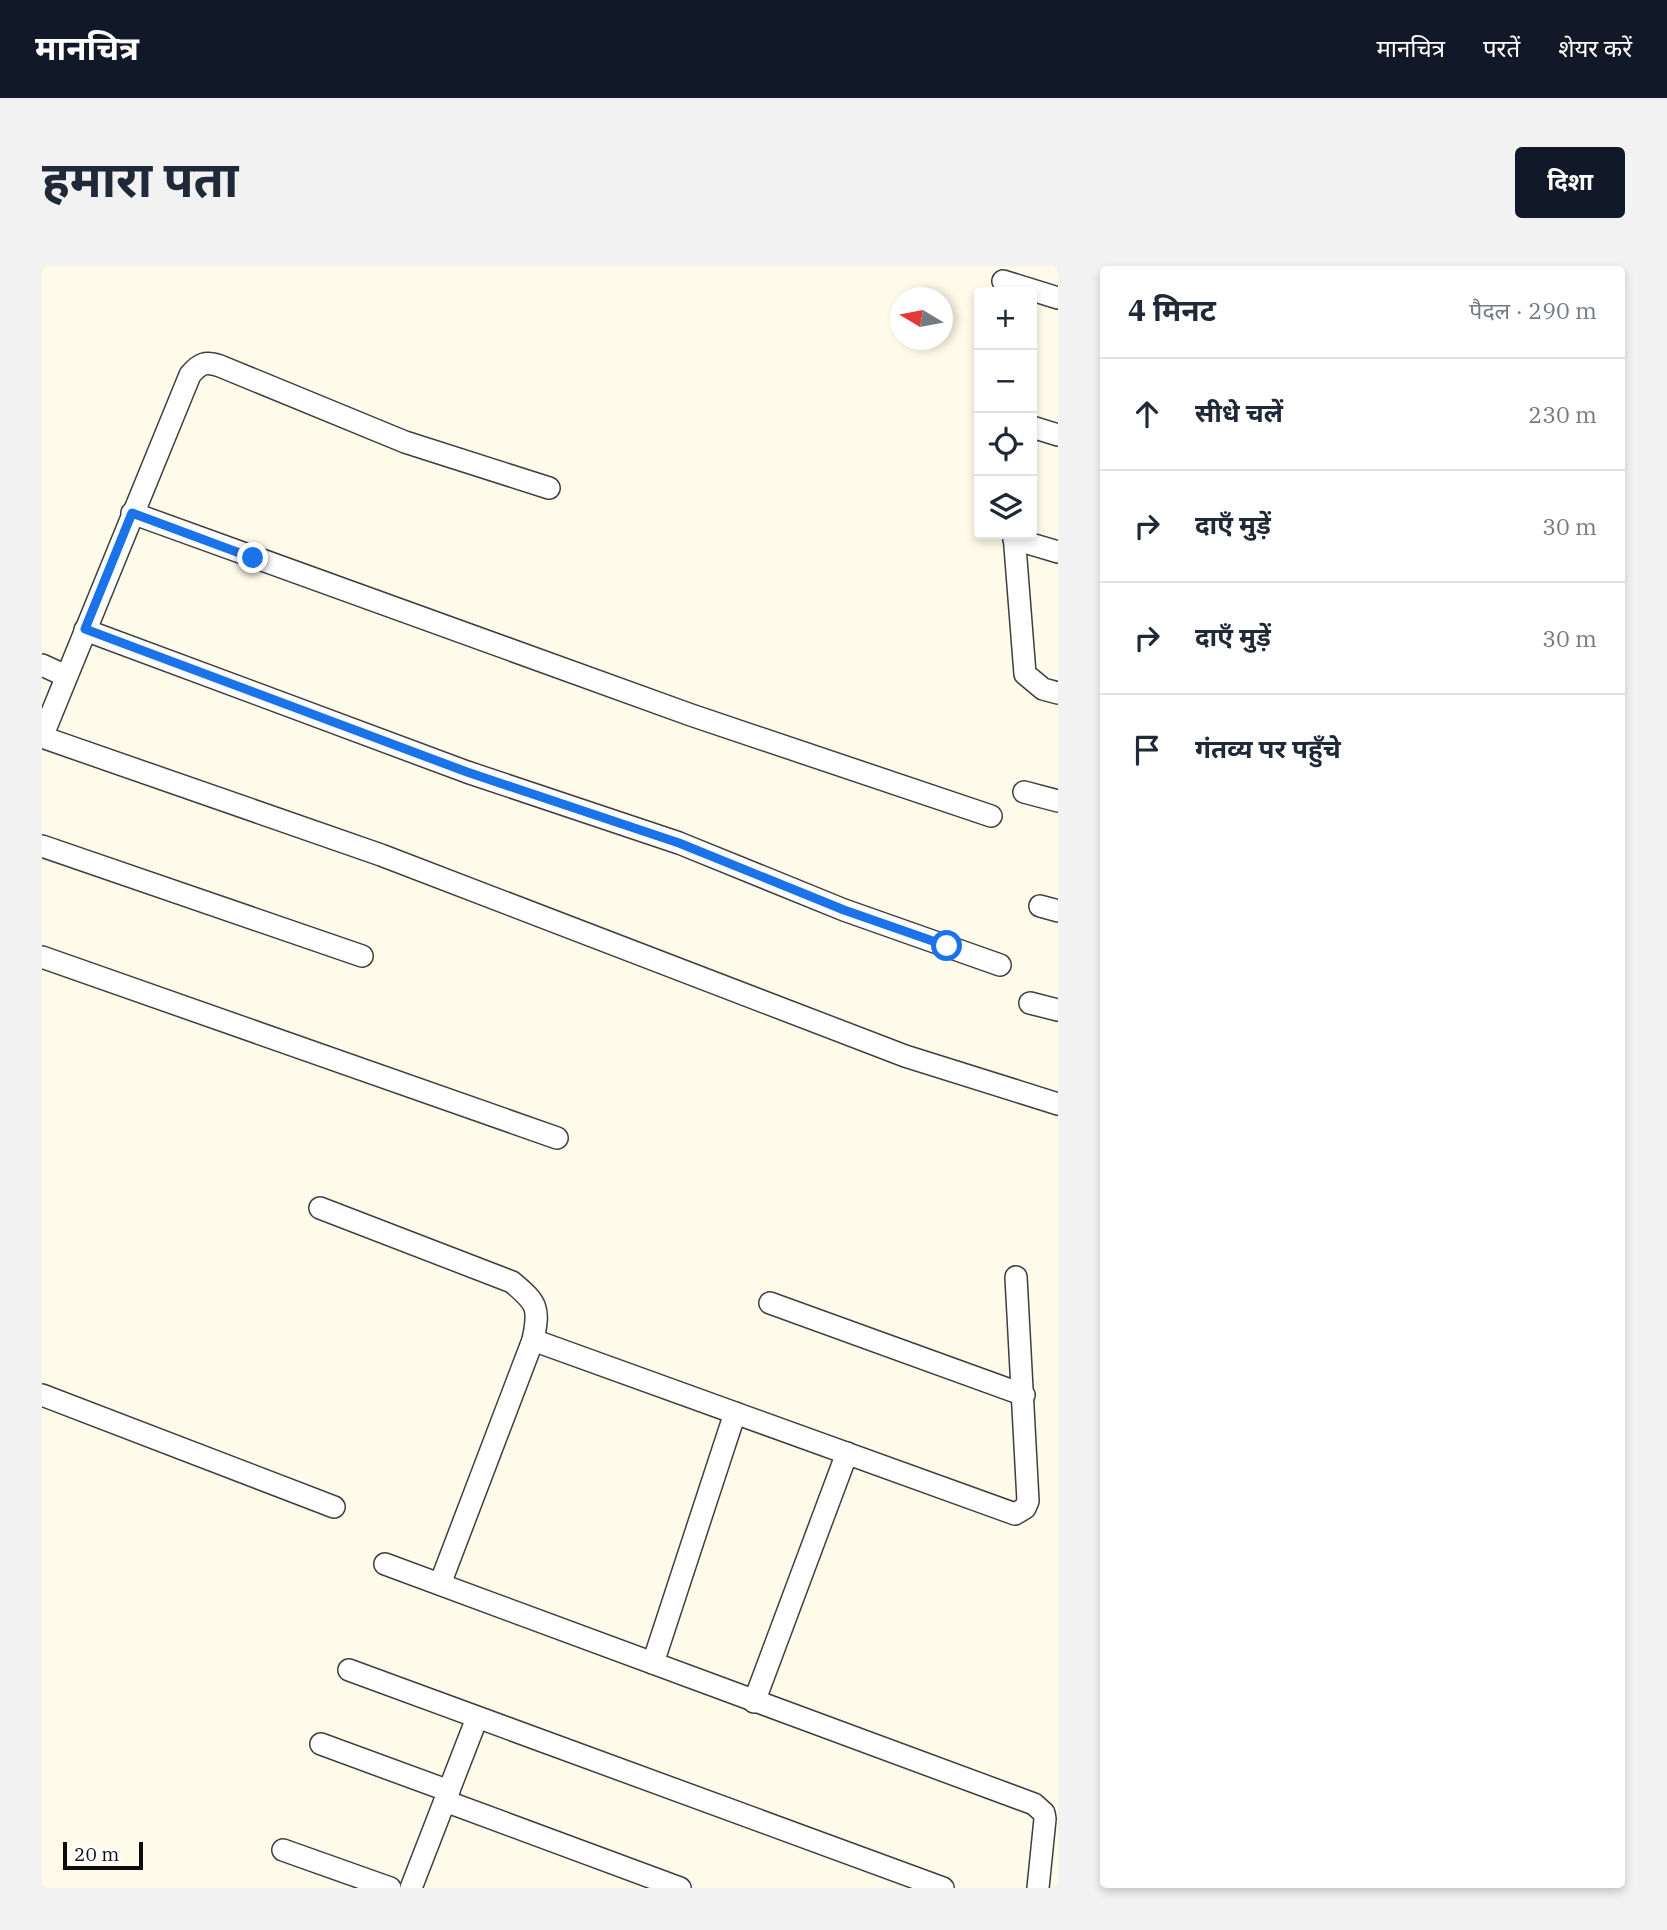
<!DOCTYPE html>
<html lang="hi">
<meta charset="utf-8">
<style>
body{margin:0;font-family:"IBM Plex Serif","Noto Sans Devanagari",serif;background:#f2f2f3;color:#1f2937}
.controls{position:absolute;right:21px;top:21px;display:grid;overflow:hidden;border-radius:7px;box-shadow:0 4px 10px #0003}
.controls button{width:63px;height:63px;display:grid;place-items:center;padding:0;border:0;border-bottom:2px solid #e0e1e3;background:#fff;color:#1f2937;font:35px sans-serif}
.compass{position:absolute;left:848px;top:21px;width:63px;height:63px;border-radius:50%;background:#fff;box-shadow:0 4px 10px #0003;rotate:280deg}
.scale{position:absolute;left:21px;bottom:18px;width:80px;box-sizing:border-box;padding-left:7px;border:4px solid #0c0c0c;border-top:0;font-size:19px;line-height:24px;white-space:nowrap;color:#0c0c0c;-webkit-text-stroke:5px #fff;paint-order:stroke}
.stop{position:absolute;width:21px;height:21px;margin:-16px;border:5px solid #1a73e8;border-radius:50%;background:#fff}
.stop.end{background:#1a73e8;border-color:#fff;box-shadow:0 2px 7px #0008}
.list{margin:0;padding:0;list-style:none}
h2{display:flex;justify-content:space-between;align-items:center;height:91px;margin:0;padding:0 28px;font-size:30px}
h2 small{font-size:23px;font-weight:400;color:#747a83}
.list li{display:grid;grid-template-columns:46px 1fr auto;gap:21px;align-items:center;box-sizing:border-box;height:112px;padding:0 28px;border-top:2px solid #e0e1e3}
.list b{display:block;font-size:26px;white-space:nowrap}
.list em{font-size:23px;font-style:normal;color:#747a83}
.icon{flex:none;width:38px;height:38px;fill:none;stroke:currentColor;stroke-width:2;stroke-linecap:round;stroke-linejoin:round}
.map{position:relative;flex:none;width:1016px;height:1622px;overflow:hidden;border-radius:7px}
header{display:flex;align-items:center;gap:42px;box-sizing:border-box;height:98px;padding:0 35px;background:#111827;color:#fff}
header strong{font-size:33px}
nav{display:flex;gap:38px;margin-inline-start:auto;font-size:24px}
.intro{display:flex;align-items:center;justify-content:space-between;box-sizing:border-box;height:168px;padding:0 42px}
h1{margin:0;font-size:49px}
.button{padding:18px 32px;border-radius:7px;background:#111827;color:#fff;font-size:24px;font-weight:700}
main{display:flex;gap:42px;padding:0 42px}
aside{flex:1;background:#fff;border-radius:7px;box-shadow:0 4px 10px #0003}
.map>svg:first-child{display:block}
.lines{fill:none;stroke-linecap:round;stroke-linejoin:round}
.minor-casing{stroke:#3f3f3f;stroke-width:24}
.minor{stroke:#fff;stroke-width:21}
.route{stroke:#1a73e8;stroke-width:9}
</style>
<header>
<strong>मानचित्र</strong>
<nav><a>मानचित्र</a><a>परतें</a><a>शेयर करें</a></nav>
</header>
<div class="intro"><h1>हमारा पता</h1><a class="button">दिशा</a></div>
<main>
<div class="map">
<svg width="1016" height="1622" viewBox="0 0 1016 1622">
<rect width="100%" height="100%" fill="#fffbea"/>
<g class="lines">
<defs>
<g id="minor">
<path d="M961 15 1016 32"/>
<path d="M990 161 1016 169"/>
<path d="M507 222 363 176 178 100C164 95 158 97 148 109L0 471 339 589 863 790 1016 838"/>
<path d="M90 247 649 449 949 550"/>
<path d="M972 268 983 408 1001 423 1016 427"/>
<path d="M972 273 1016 286"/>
<path d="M43 364 425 506 637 577 802 644 958 699"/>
<path d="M0 399 24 410"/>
<path d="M982 526 1016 535"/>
<path d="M0 580 320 690"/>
<path d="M998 640 1016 645"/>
<path d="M0 691 515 872"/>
<path d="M988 737 1016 744"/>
<path d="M278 942 470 1016C495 1037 498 1041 491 1074L398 1318"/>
<path d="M728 1037 982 1129"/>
<path d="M491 1074 973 1248 983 1242 986 1235 974 1011"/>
<path d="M0 1129 292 1241"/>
<path d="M343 1298 992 1538 1002 1547 1003 1553 996 1622"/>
<path d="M611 1397 693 1147"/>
<path d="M307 1404 901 1622"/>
<path d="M712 1436 805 1187"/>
<path d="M279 1478 407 1525"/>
<path d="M403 1535 638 1622"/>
<path d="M241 1584 348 1622"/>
<path d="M369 1622 435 1452"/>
</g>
</defs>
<use href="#minor" class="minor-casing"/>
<use href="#minor" class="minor"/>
</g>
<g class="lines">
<path class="route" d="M211 292 90 247 43 363 425 506 637 577 802 644 905 680"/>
</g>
</svg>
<div class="controls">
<button>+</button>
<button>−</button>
<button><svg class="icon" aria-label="locate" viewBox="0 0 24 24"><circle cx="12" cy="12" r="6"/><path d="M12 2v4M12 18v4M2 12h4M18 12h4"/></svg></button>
<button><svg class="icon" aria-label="layers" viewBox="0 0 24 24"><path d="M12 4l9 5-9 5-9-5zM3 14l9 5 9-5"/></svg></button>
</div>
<svg class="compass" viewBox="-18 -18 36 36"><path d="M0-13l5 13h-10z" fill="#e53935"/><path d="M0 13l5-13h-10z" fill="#747a83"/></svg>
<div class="scale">20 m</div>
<div class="stop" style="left:905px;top:680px"></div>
<div class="stop end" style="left:211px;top:292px"></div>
</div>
<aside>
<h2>4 मिनट<small>पैदल · 290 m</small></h2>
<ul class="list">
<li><svg class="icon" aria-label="ahead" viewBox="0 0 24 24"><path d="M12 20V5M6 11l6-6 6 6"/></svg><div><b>सीधे चलें</b></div><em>230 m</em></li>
<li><svg class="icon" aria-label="right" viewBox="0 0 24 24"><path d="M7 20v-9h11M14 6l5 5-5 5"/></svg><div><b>दाएँ मुड़ें</b></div><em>30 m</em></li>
<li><svg class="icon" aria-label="right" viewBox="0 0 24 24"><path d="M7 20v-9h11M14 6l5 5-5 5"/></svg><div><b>दाएँ मुड़ें</b></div><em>30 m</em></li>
<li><svg class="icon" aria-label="arrive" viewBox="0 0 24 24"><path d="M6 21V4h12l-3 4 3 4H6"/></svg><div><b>गंतव्य पर पहुँचे</b></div></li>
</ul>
</aside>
</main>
